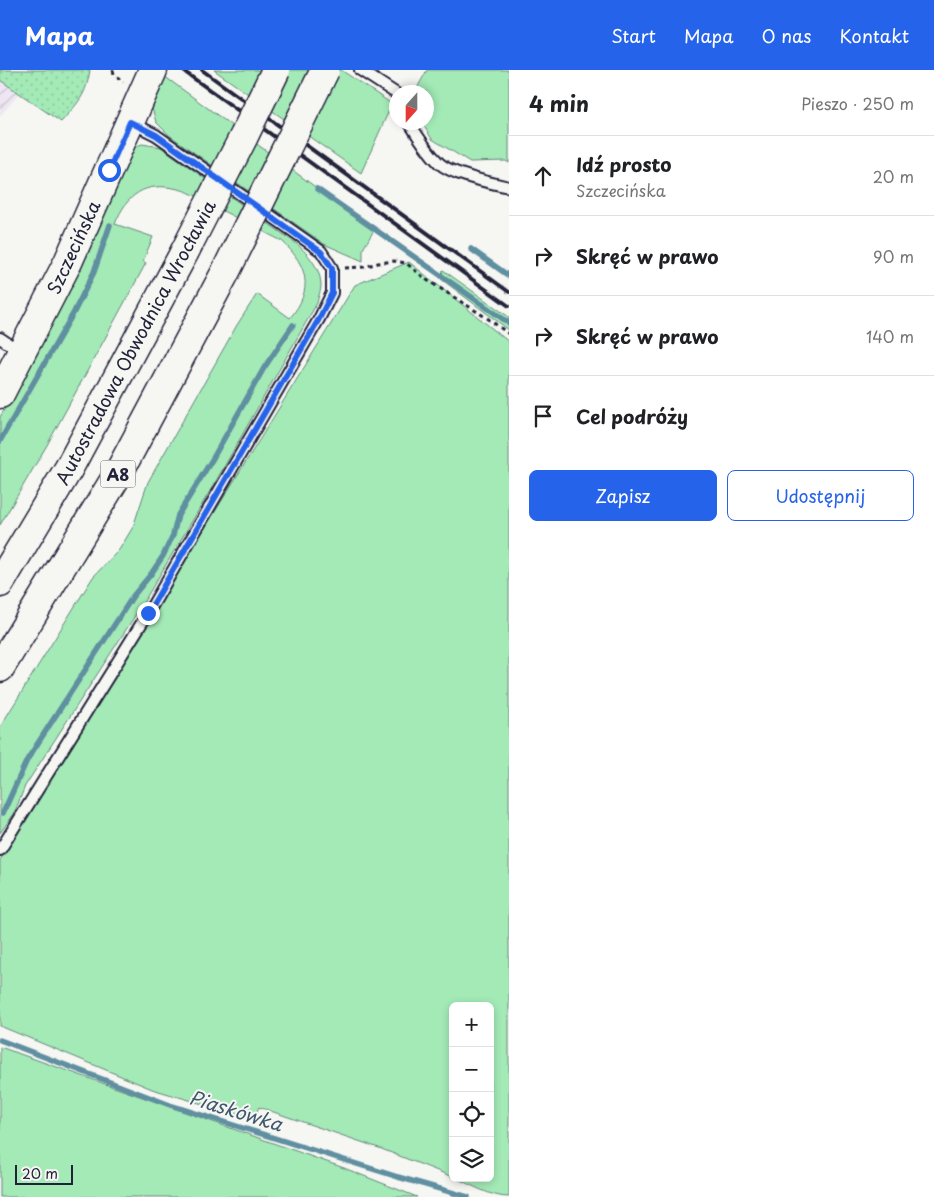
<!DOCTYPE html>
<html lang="pl">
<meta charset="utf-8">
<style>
body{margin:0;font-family:"Playpen Sans",sans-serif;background:#f6f6f6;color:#202124}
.controls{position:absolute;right:15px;bottom:15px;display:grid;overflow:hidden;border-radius:8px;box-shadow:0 2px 8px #0003}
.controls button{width:45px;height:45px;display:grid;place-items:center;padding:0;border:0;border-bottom:1px solid #e0e0e0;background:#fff;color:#202124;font:25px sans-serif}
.compass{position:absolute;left:389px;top:15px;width:45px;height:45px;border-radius:50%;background:#fff;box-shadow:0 2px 8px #0003;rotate:201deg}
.scale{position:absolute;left:15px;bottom:12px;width:58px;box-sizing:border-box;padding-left:5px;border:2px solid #22223b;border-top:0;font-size:14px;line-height:18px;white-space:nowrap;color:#22223b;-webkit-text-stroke:4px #f6f6f2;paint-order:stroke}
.stop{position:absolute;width:15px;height:15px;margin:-11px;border:4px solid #2563eb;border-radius:50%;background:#fff}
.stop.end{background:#2563eb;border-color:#fff;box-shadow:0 1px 5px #0008}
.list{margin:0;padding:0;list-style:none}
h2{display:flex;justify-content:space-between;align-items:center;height:65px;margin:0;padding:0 20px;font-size:21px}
h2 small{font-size:16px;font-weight:400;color:#757577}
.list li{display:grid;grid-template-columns:32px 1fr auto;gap:15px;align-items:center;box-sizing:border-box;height:80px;padding:0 20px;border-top:1px solid #e0e0e0}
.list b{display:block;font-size:19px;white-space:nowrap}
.list p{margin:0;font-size:16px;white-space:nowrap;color:#757577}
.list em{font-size:16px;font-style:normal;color:#757577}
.actions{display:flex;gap:10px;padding:15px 20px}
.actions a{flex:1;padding:11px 0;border:1px solid #2563eb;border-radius:8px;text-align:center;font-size:18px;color:#2563eb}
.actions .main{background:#2563eb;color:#fff}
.icon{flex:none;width:28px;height:28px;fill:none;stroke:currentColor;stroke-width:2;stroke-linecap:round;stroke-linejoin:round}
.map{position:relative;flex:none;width:509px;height:1127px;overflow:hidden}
header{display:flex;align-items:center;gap:30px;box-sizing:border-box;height:70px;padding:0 25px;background:#2563eb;color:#fff}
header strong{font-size:24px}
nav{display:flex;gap:28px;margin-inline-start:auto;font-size:18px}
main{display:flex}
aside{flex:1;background:#fff}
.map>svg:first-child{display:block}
.industrial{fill:url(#industrial-furrows)}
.grass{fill:#a3eab7;stroke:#628679}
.park{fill:url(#park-dots);stroke:#628679}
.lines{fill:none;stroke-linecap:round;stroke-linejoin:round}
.stream{stroke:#5f8fa0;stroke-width:5.5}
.lane-casing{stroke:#22223b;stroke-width:14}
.secondary-casing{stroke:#22223b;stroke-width:31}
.highway-casing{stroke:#22223b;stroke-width:31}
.path{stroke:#22223b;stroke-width:3;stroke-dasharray:4 4;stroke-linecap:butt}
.lane{stroke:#f6f6f2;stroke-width:10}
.secondary{stroke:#f6f6f2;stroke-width:28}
.highway{stroke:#f6f6f2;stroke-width:28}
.rail{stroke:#22223b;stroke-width:4}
.highway-bridge-casing{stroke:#22223b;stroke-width:31;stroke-linecap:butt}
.highway-bridge{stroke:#f6f6f2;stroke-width:28}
.route{stroke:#2563eb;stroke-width:6}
.labels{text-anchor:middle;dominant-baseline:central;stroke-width:4;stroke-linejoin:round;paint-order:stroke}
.shield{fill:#f6f6f2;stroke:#626272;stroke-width:1}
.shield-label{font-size:16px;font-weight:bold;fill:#22223b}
.street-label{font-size:18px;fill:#22223b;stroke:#f6f6f2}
.water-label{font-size:19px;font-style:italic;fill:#40586e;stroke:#f6f6f2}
</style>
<header>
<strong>Mapa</strong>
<nav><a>Start</a><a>Mapa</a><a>O nas</a><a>Kontakt</a></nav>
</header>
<main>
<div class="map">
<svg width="509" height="1127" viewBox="0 0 509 1127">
<defs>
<pattern id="industrial-furrows" width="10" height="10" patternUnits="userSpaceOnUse" patternTransform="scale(1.25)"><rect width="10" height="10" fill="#eee7f3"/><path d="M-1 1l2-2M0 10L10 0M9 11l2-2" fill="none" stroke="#ccc6d1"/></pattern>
<pattern id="park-dots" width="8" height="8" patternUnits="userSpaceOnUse" patternTransform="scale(1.25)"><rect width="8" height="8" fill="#a3eab7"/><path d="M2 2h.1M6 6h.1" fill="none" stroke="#8cc89e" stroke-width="1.8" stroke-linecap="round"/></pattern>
</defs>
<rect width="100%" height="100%" fill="#f6f6f2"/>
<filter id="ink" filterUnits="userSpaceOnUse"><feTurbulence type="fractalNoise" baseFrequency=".02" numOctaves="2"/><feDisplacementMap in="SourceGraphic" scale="10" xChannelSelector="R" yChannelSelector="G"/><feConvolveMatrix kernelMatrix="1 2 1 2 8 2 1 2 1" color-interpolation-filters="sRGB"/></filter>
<g filter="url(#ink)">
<path class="industrial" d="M0 10 19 24 0 46Z"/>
<g class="grass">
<path d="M214 0H341L392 34 361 103Z"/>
<path d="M427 0H509V93L506 91 470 92 432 69 422 53 427 52V22H415Z"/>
<path d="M164 6 374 160 363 179V191L324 174 169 65 156 52 152 38Z"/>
<path d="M142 74 161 77 297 174C309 185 321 199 321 216 321 221 318 227 317 233L216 411 140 538 25 716 14 744 0 763V657L93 507 119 480 133 457 148 412 237 255 257 224 290 248C314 219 308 196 282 171 261 160 240 150 219 139 207 132 192 122 178 119 145 111 127 124 115 154L153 167 143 191 146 193 47 375 0 455V347L25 302 129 82 134 77Z"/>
<path d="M409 192 509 272V1127C491 1127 472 1115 455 1108H490V936H453V1107L379 1078 259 1037 253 1049 152 1019 0 956V790L355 215Z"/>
<path d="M443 200 509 247V260L441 209Z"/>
<path d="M0 977 344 1098 417 1127H0Z"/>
</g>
<path class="park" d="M0 0H90C86 26 78 33 61 52L0 10Z"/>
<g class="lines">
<g class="stream">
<path d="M317 119 509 253"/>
<path d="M471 179 509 206"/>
<path d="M0 371 74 242 94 202 110 155"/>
<path d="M3 743 27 690 133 526 151 504 163 486 173 465 178 445 213 388 264 298 293 255"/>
<path d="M0 970 170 1035 398 1107 468 1127"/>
</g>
<defs>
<g id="lane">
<path d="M360 0 397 24"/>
<path d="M409 52C418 67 427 81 439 93 452 105 491 113 509 117"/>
<path d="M0 268 21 282"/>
<path d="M0 780 148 543 319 249 332 223V198L321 181 156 65 130 52"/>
</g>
<path id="secondary" d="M0 324 68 192 153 0"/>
<g id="highway">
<path d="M0 513 69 398 184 183"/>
<path d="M0 598 118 404 225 203"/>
</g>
</defs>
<use href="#lane" class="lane-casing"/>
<use href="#secondary" class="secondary-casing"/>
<use href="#highway" class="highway-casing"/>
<g class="path">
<path d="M113 0 114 4 123 12"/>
<path d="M345 198 364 197 378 193 394 191 406 193 427 210 487 248 509 264"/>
</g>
<use href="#lane" class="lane"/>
<use href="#secondary" class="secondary"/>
<use href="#highway" class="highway"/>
<g class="rail">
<path d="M182 0 509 236"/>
<path d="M202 0 509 222"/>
</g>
<defs>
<g id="highway-bridge">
<path d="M184 183 244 66 276 0"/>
<path d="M225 203 325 0"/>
</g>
</defs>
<use href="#highway-bridge" class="highway-bridge-casing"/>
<use href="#highway-bridge" class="highway-bridge"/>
</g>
</g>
<g class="lines" filter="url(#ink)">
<path class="route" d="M109 100 130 52 156 65 321 182 332 198V223L319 249 148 543"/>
</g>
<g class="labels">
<rect class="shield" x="100.5" y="390.5" width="35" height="27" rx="4"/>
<g class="shield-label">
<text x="118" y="404">A8</text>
</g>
<g class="street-label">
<text transform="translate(73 177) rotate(-65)">Szczecińska</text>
<text transform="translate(135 272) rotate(-62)">Autostradowa Obwodnica Wrocławia</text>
</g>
<g class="water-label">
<text transform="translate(236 1040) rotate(17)">Piaskówka</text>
</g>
</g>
</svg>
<div class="controls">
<button>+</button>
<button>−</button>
<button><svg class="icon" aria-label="locate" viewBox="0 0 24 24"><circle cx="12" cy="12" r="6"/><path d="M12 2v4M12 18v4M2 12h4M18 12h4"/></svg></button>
<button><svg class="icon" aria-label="layers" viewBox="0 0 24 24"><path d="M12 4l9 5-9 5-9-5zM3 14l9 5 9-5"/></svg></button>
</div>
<svg class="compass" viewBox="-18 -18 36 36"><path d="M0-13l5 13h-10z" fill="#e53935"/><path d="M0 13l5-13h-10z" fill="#757577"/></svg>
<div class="scale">20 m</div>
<div class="stop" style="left:109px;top:100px"></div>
<div class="stop end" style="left:148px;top:543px"></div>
</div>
<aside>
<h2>4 min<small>Pieszo · 250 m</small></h2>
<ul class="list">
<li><svg class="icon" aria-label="ahead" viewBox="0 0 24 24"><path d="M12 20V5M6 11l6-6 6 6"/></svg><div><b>Idź prosto</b><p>Szczecińska</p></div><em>20 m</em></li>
<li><svg class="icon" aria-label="right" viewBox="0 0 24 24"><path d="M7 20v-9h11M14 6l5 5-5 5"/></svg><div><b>Skręć w prawo</b></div><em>90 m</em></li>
<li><svg class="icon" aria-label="right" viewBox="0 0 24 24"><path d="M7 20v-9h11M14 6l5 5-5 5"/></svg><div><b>Skręć w prawo</b></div><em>140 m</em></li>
<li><svg class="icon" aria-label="arrive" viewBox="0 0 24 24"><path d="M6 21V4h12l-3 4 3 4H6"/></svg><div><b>Cel podróży</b></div></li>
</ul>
<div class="actions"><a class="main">Zapisz</a><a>Udostępnij</a></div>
</aside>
</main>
